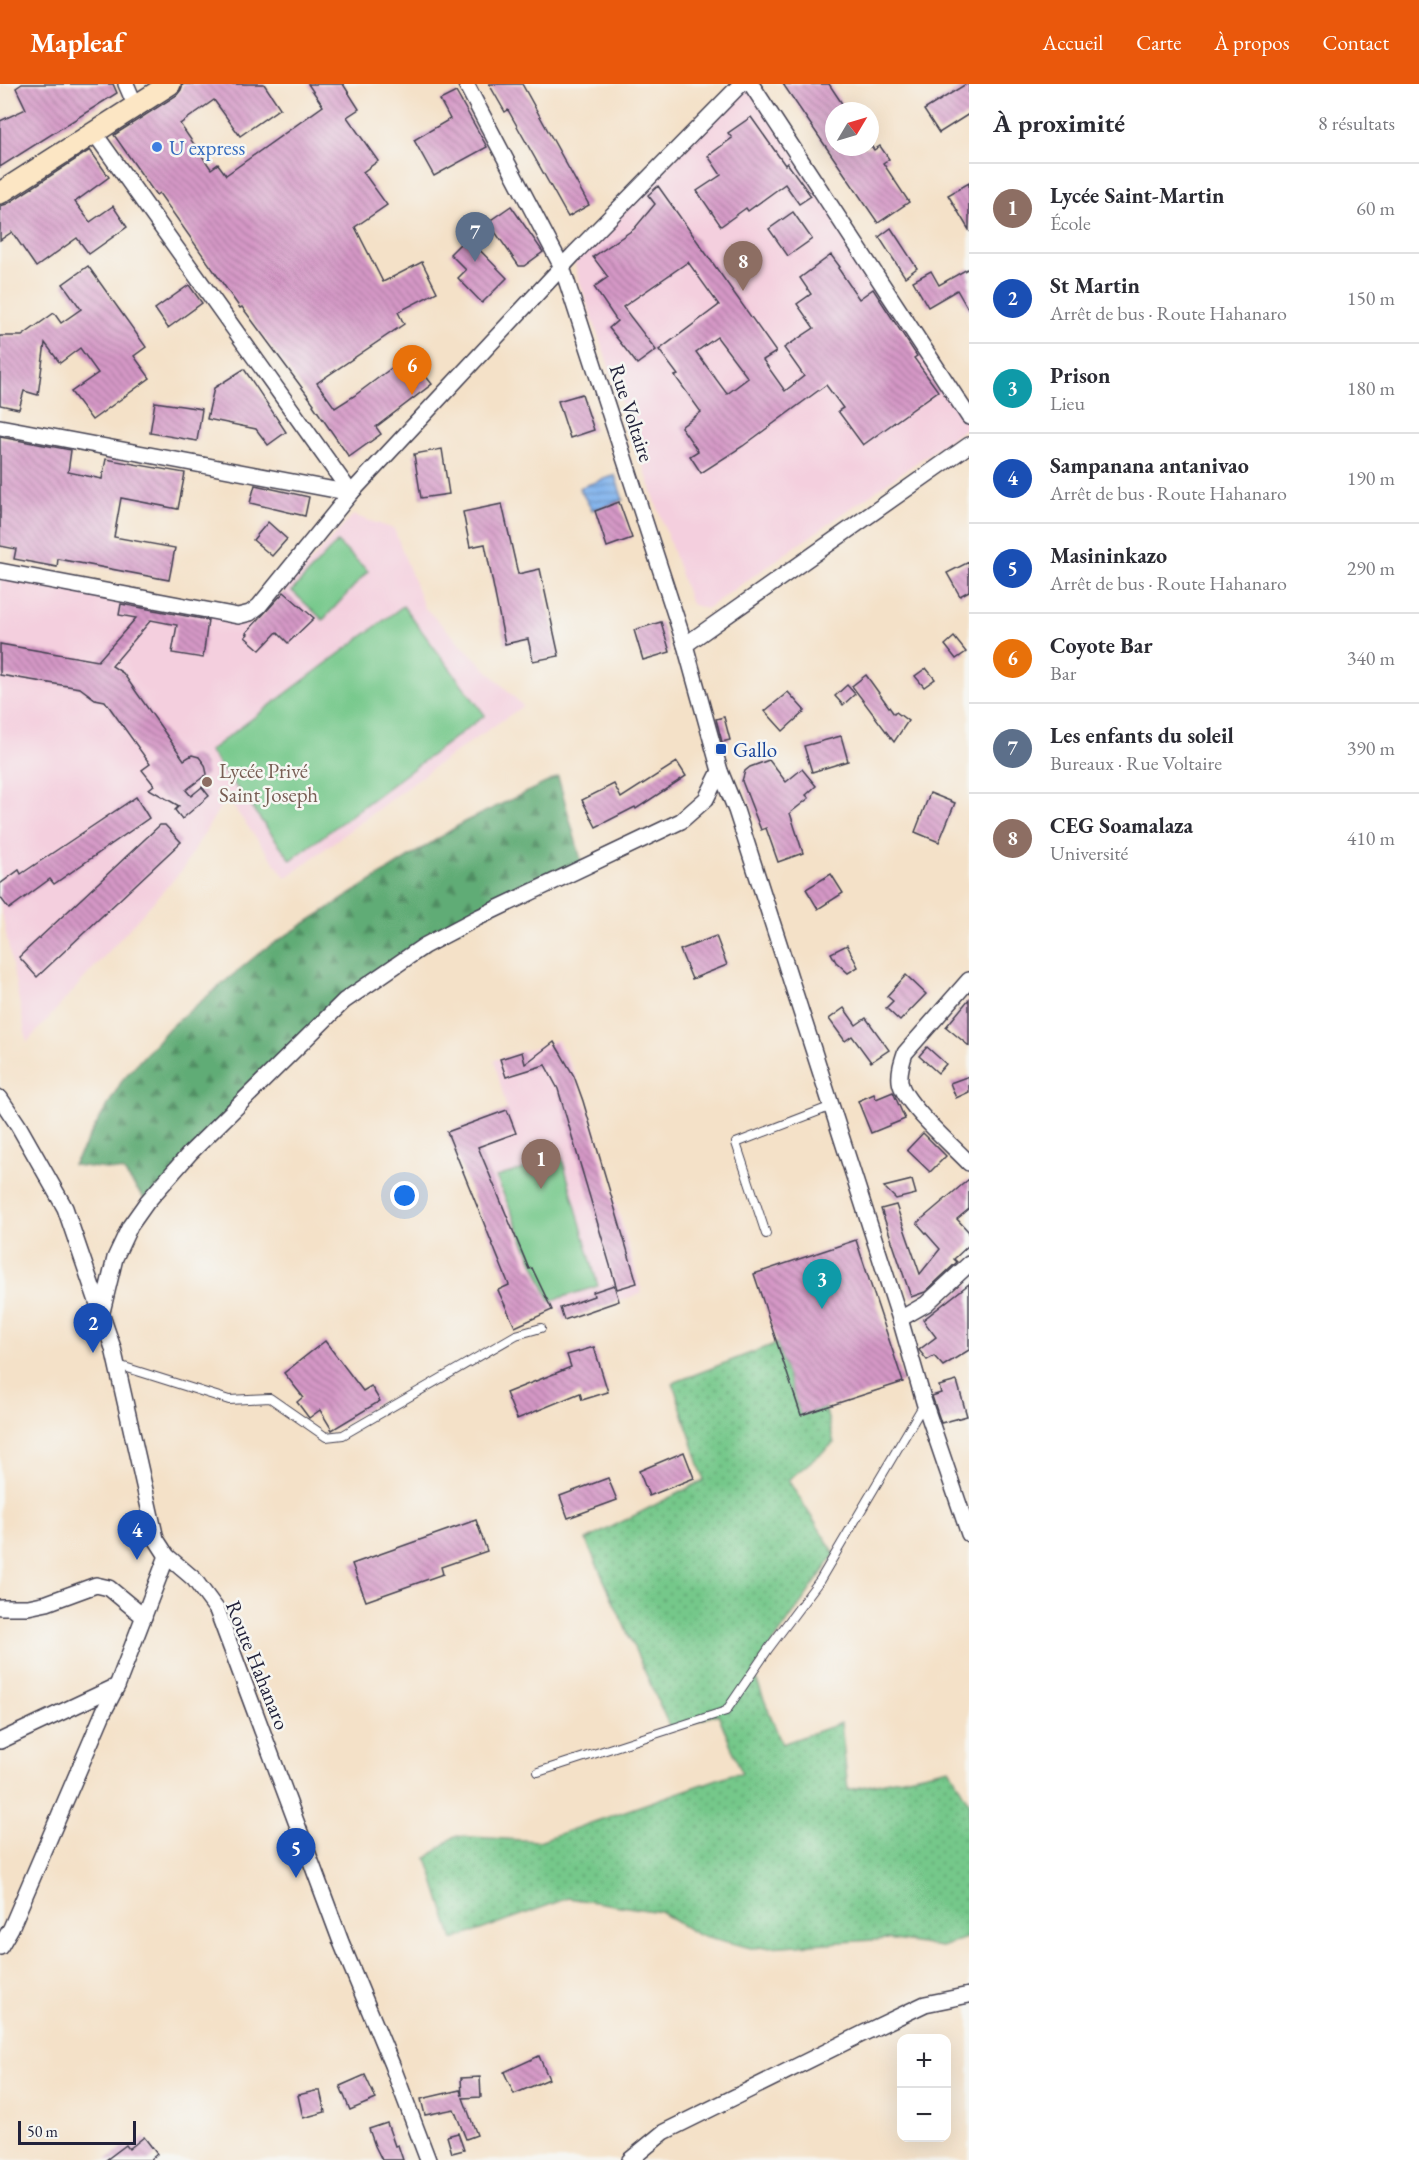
<!DOCTYPE html>
<html lang="fr">
<meta charset="utf-8">
<style>
body{margin:0;font-family:"EB Garamond",serif;background:#f2f2f3;color:#2b2b33}
.controls{position:absolute;right:18px;bottom:18px;display:grid;overflow:hidden;border-radius:12px;box-shadow:0 6px 24px #0002}
.controls button{width:54px;height:54px;display:grid;place-items:center;padding:0;border:0;border-bottom:2px solid #e1e1e2;background:#fff;color:#2b2b33;font:30px sans-serif}
.compass{position:absolute;left:825px;top:18px;width:54px;height:54px;border-radius:50%;background:#fff;box-shadow:0 6px 24px #0002;rotate:52deg}
.scale{position:absolute;left:18px;bottom:15px;width:118px;box-sizing:border-box;padding-left:6px;border:3px solid #22223b;border-top:0;font-size:16px;line-height:21px;white-space:nowrap;color:#22223b;-webkit-text-stroke:4px #f6f6f2;paint-order:stroke}
.you{position:absolute;left:405px;top:1112px;width:21px;height:21px;margin:-15px;border:4px solid #fff;border-radius:50%;background:#1a73e8;box-shadow:0 0 0 9px #1a73e833}
.badge{display:grid;place-items:center;width:39px;height:39px;border-radius:50%;background:#ea580c;color:#fff;font-size:20px;font-weight:700}
.pin{position:absolute;translate:-50% -50px;filter:drop-shadow(0 2px 3px #0008)}
.pin::after{content:'';position:absolute;top:32px;width:21px;height:18px;background:inherit;clip-path:polygon(0 0,100% 0,50% 100%)}
.list{margin:0;padding:0;list-style:none}
h2{display:flex;justify-content:space-between;align-items:center;height:78px;margin:0;padding:0 24px;font-size:26px}
h2 small{font-size:20px;font-weight:400;color:#7c7c81}
.list li{display:grid;grid-template-columns:39px 1fr auto;gap:18px;align-items:center;box-sizing:border-box;height:90px;padding:0 24px;border-top:2px solid #e1e1e2}
.list b{display:block;font-size:22px;white-space:nowrap}
.list p{margin:0;font-size:20px;white-space:nowrap;color:#7c7c81}
.list em{font-size:20px;font-style:normal;color:#7c7c81}
.map{position:relative;flex:none;width:969px;height:2076px;overflow:hidden}
header{display:flex;align-items:center;gap:36px;box-sizing:border-box;height:84px;padding:0 30px;background:#ea580c;color:#fff}
header strong{font-size:28px}
nav{display:flex;gap:33px;margin-inline-start:auto;font-size:21px}
main{display:flex}
aside{flex:1;background:#fff}
.map>svg:first-child{display:block}
.built{fill:#f4cfde}
.grass{fill:url(#grass-dots);stroke:#4c7562;stroke-width:1.5}
.forest{fill:url(#forest-firs);stroke:#416758;stroke-width:1.5}
.park{fill:#75c88a;stroke:#4c7562;stroke-width:1.5}
.water{fill:url(#water-rules);stroke:#516a94;stroke-width:1.5}
.building{fill:url(#building-back-hatch);fill-rule:evenodd}
.lines{fill:none;stroke-linecap:round;stroke-linejoin:round}
.lane-casing{stroke:#423f50;stroke-width:10}
.street-casing{stroke:#423f50;stroke-width:18}
.secondary-casing{stroke:#423f50;stroke-width:24}
.lane{stroke:#fff;stroke-width:8}
.street{stroke:#fff;stroke-width:15}
.secondary{stroke:#fce6c4;stroke-width:21}
.shop-dot{fill:#3f7fe0;stroke:#f6f6f2;stroke-width:2}
.transit-dot{fill:#1a4fb4;stroke:#f6f6f2;stroke-width:2}
.education-dot{fill:#8d6e63;stroke:#f6f6f2;stroke-width:2}
.labels{text-anchor:middle;dominant-baseline:central;stroke-width:5;stroke-linejoin:round;paint-order:stroke}
.shop-label{font-size:21px;fill:#366cbe;stroke:#f6f6f2;text-anchor:start}
.street-label{font-size:21px;fill:#22223b;stroke:#f6f6f2}
.transit-label{font-size:21px;fill:#164399;stroke:#f6f6f2;text-anchor:start}
.education-label{font-size:21px;fill:#785e54;stroke:#f6f6f2;text-anchor:start}
</style>
<header>
<strong>Mapleaf</strong>
<nav><a>Accueil</a><a>Carte</a><a>À propos</a><a>Contact</a></nav>
</header>
<main>
<div class="map">
<svg width="969" height="2076" viewBox="0 0 969 2076">
<defs>
<pattern id="grass-dots" width="8" height="8" patternUnits="userSpaceOnUse" patternTransform="scale(1.5)"><rect width="8" height="8" fill="#75c88a"/><path d="M2 2h.1M6 6h.1" fill="none" stroke="#60a272" stroke-width="1.8" stroke-linecap="round"/></pattern>
<pattern id="forest-firs" width="22" height="20" patternUnits="userSpaceOnUse" patternTransform="scale(1.5)"><rect width="22" height="20" fill="#60ac76"/><path d="M5 1l3.5 6h-7zM16 11l3.5 6h-7z" fill="#4f8c62"/></pattern>
<pattern id="water-rules" width="6" height="5" patternUnits="userSpaceOnUse" patternTransform="scale(1.5)"><rect width="6" height="5" fill="#80b2ec"/><path d="M0 2.5h6" fill="none" stroke="#6890c0"/></pattern>
<pattern id="building-back-hatch" width="6" height="6" patternUnits="userSpaceOnUse" patternTransform="scale(1.5)"><rect width="6" height="6" fill="#d598c6"/><path d="M-1 5l2 2M0 0l6 6M5-1l2 2" fill="none" stroke="#ac7ca2"/></pattern>
</defs>
<rect width="100%" height="100%" fill="#f6f6f2"/>
<filter id="ink" filterUnits="userSpaceOnUse"><feTurbulence type="fractalNoise" baseFrequency=".0167" numOctaves="2"/><feDisplacementMap in="SourceGraphic" scale="12" xChannelSelector="R" yChannelSelector="G"/><feConvolveMatrix kernelMatrix="1 2 1 2 8 2 1 2 1" color-interpolation-filters="sRGB"/></filter>
<filter id="wash" filterUnits="userSpaceOnUse"><feTurbulence type="fractalNoise" baseFrequency=".008" numOctaves="4" result="noise"/><feDisplacementMap in="SourceGraphic" scale="24" xChannelSelector="R" yChannelSelector="G"/><feGaussianBlur stdDeviation="1.35" result="paint"/><feColorMatrix in="noise" values="0 0 0 0 0 0 0 0 0 0 0 0 0 0 0 0 0 1.4 0 .05"/><feComposite in="paint" operator="in"/></filter>
<g filter="url(#wash)">
<rect width="100%" height="100%" fill="#f4e1c8"/>
<g class="built">
<path d="M751 0 969 333V342L706 525 691 520 577 190 573 171Z"/>
<path d="M353 431 394 445 424 523 523 622 434 683 286 794 226 713 183 785 27 958 0 819V491L237 535 254 541Z"/>
<path d="M558 956 576 992 590 1029 642 1209 564 1236 559 1223 515 1243 498 1206 514 1199 507 1195 447 1048 507 1026 494 976Z"/>
</g>
<path class="grass" d="M777 1259 801 1331 825 1323 834 1359 788 1396 835 1470 753 1588 782 1660 841 1639 848 1706 949 1684 969 1719V1853L941 1863 888 1855 751 1864 696 1850 660 1828 568 1814 453 1856 427 1774 455 1752 539 1757 732 1690 742 1689 718 1630 671 1646 586 1456 704 1396 673 1299Z"/>
<path class="forest" d="M558 693 583 783 477 834 344 917 147 1118 123 1087 73 1081 123 995 170 943 263 866 464 738Z"/>
<g class="park">
<path d="M337 458 368 487 323 536 292 507Z"/>
<path d="M403 522 485 631 291 776 209 667Z"/>
<path d="M562 1074 598 1202 550 1217 496 1093Z"/>
</g>
<path class="water" d="M615 391 623 416 592 426 579 404Z"/>
<g id="blocks">
<g class="building">
<path d="M22 0H113L117 9 0 83V37L26 25 16 4Z"/>
<path d="M183 0H264L280 24 240 52 214 16 180 40 211 85 218 80 226 91 323 22 308 0H343L359 25 347 33 378 77 363 88 387 121 355 143 383 198 422 178 437 208 398 228 404 240 317 299 335 324 354 312 409 271 432 300 376 343 381 350 349 373 313 321 314 320 242 223 240 224 159 109 156 111 114 51 177 11 181 6Z"/>
<path d="M489 0H522L589 121 568 133 508 26 505 28Z"/>
<path d="M783 0H829L847 27H834V63H870V60L874 66 880 62 889 75 883 79 909 118 878 139Z"/>
<path d="M966 0H969V30L939 49 924 26Z"/>
<path d="M456 8 487 63 434 92 414 56 450 35 440 16Z"/>
<path d="M751 33 785 81 787 79 811 112 799 120 785 100 748 127 746 124 721 142 697 107 721 91 708 72 732 54 728 49Z"/>
<path d="M90 66 109 93 75 118 90 138 113 122 127 143 89 170 77 154 36 183 12 148 0 156V122L7 120Z"/>
<path d="M969 99V146L948 111Z"/>
<path d="M658 102 776 268 763 276 785 307 804 292 784 264 814 244 797 220 811 210 800 194 831 171 840 183 838 184 859 215 873 205 917 272 914 274 938 307 863 361 838 327 843 324 826 301 743 362 701 389 690 372 698 367 681 343 701 328 675 292 678 291 659 266 719 221 688 178 623 223 656 266 637 280 609 244 617 237 594 203 608 193 593 173 634 145 655 120 648 111ZM717 253 748 294 727 310 696 268Z"/>
<path d="M511 122 543 168 524 182H519L488 138Z"/>
<path d="M793 128 812 155 788 172 769 145Z"/>
<path d="M891 144 917 184 905 193 879 153Z"/>
<path d="M467 153 507 194 482 219 458 194 466 186 450 170Z"/>
<path d="M88 182 146 263 134 272 150 294 92 336 71 308 98 289 80 264 60 279 45 259 38 311 24 307 19 325 0 321V252H22L54 229 61 239 81 225 63 200Z"/>
<path d="M969 184V227L957 206 928 223 913 197 931 187 939 201Z"/>
<path d="M189 201 202 219 168 244 155 225Z"/>
<path d="M244 285 286 348 268 361 256 345 207 335 214 304Z"/>
<path d="M582 310 594 346 570 354 558 317Z"/>
<path d="M155 318 202 325 197 357 150 349Z"/>
<path d="M0 353 71 366 68 388 102 395 106 375 185 389 178 425 121 414 114 453 175 464 169 496 58 475 57 483 14 475 16 465 0 462Z"/>
<path d="M442 365 449 410 421 414 414 370Z"/>
<path d="M255 401 309 413 305 432 250 419Z"/>
<path d="M619 418 632 454 607 463 595 427Z"/>
<path d="M502 420 518 490 540 485 559 572 533 577 528 555 505 560 485 460 470 463 463 428Z"/>
<path d="M268 438 287 455 272 472 253 456Z"/>
<path d="M969 478V507L960 512 947 489Z"/>
<path d="M284 508 314 534 288 559 277 548 260 566 245 553 248 550 246 549Z"/>
<path d="M121 520 208 536 203 574 172 569 177 541 151 536 112 582 123 589 184 676 192 671 199 673 205 681 207 690 186 706 191 712 202 703 209 712 182 735 175 726 179 722 149 705 154 701 142 686 150 680 105 617 95 615 80 604 0 591V560L98 577 136 534 119 531Z"/>
<path d="M661 538 670 568 643 576 634 546Z"/>
<path d="M954 553 966 568 956 575 945 561Z"/>
<path d="M926 584 935 595 924 603 915 592Z"/>
<path d="M866 591 894 630 896 628 908 637 894 658 852 602Z"/>
<path d="M847 601 855 610 843 621 835 612Z"/>
<path d="M788 608 805 627 783 647 765 627Z"/>
<path d="M724 633 730 656 722 658 716 635Z"/>
<path d="M841 652 848 677 812 688 804 662Z"/>
<path d="M769 676 786 698 802 685 816 702 806 711 809 714 790 729 803 769 778 778 766 744 761 746 742 697 745 687 750 683Z"/>
<path d="M677 678 686 692 636 725 635 723 596 743 582 716 614 700 621 714Z"/>
<path d="M930 709 955 719 939 758 915 748Z"/>
<path d="M136 713 149 734 54 800 50 795 9 825 0 813V800L19 786 21 790Z"/>
<path d="M160 741H165L181 758 37 893 19 873Z"/>
<path d="M831 790 843 809 818 825 806 805Z"/>
<path d="M716 852 727 881 692 895 680 866Z"/>
<path d="M847 861 858 883 848 889 836 878 831 869Z"/>
<path d="M906 891 926 910 900 937 886 924 893 917 887 912Z"/>
<path d="M969 915V962L946 943Z"/>
<path d="M844 924 856 941 866 934 889 966 871 978 852 952 845 957 829 935Z"/>
<path d="M554 958 574 992 583 1017 637 1199 617 1205 558 1005 545 981 506 993 500 975 522 968 525 980Z"/>
<path d="M927 963 946 980 938 989 919 972Z"/>
<path d="M969 992V1008L956 1014 950 999Z"/>
<path d="M893 1008 905 1035 871 1049 858 1017 874 1010 876 1015Z"/>
<path d="M507 1026 516 1049 478 1063 529 1185 532 1184 552 1226 515 1243 498 1206 509 1201 447 1048Z"/>
<path d="M923 1049 946 1072 930 1088 907 1066Z"/>
<path d="M969 1095V1125L957 1135 969 1148V1161L954 1175 957 1178 925 1208 911 1213 881 1125 896 1121 920 1190 940 1165 917 1139Z"/>
<path d="M912 1096 916 1110 896 1115 884 1103Z"/>
<path d="M856 1156 903 1298 801 1331 754 1190Z"/>
<path d="M969 1200V1266L943 1282 934 1272 927 1276 919 1266 936 1253 923 1236Z"/>
<path d="M614 1201 619 1217 564 1236 560 1224 594 1212 593 1208Z"/>
<path d="M325 1257 363 1307 371 1302 380 1317 332 1346 320 1326 309 1334 297 1318 303 1313 284 1289Z"/>
<path d="M594 1263 608 1308 582 1316 580 1309 517 1335 506 1309 571 1283 567 1271Z"/>
<path d="M957 1297 967 1332 941 1339 932 1312 941 1309 939 1302Z"/>
<path d="M684 1368 694 1394 649 1412 639 1387Z"/>
<path d="M608 1394 617 1416 568 1434 560 1412Z"/>
<path d="M476 1436 487 1467 441 1483 443 1490 366 1517 352 1480Z"/>
<path d="M539 1972 549 1995 514 2010 504 1988Z"/>
<path d="M365 1991 376 2015 350 2026 340 2002Z"/>
<path d="M480 1993 481 2013 463 2014 477 2051 466 2055 454 2025 425 2031 421 2015 460 2006 462 2012 461 1994Z"/>
<path d="M315 2007H320L325 2028 303 2034 298 2011Z"/>
<path d="M387 2039 395 2062 398 2061 403 2076H382L375 2062 369 2045Z"/>
<path d="M458 2049 464 2066 452 2069 447 2052Z"/>
<path d="M144 2053 157 2070 150 2076H106L126 2061 129 2065Z"/>
</g>
</g>
</g>
<g filter="url(#ink)">
<use href="#blocks" fill-opacity="0" stroke="#423f50" stroke-width="1.5"/>
<g class="lines">
<defs>
<g id="lane">
<path d="M766 1150 736 1059 832 1022"/>
<path d="M118 1281 229 1316 270 1314 326 1353 343 1351 516 1251 541 1244"/>
<path d="M538 1688 726 1627 769 1564 820 1496 924 1320"/>
</g>
<g id="street">
<path d="M126 0 136 23"/>
<path d="M466 0 562 183 685 561 720 687 736 726 900 1235 924 1318 969 1450"/>
<path d="M751 0 969 333"/>
<path d="M95 50 351 409"/>
<path d="M0 343 351 409"/>
<path d="M0 487 238 532 250 529 259 522 351 409 573 171 741 0"/>
<path d="M685 561 969 361"/>
<path d="M969 896 905 969C902 978 899 987 900 997 902 1018 953 1062 969 1079"/>
<path d="M0 1014 18 1041 65 1124 113 1264 156 1455 167 1472 194 1495 217 1526 341 1858 392 1981 428 2076"/>
<path d="M102 1228 115 1174 130 1142 147 1118 190 1069 344 917 424 862 477 834 681 737 706 715 720 687"/>
<path d="M900 1235 926 1220 969 1180"/>
<path d="M0 1523H28L47 1519 96 1501 109 1504 144 1533"/>
<path d="M0 1657 117 1602"/>
<path d="M0 1863 11 1844 104 1627 117 1602 167 1472"/>
<path d="M630 2076 664 2048 864 1949 925 1920 969 1911"/>
</g>
<path id="secondary" d="M0 109 170 0"/>
</defs>
<use href="#lane" class="lane-casing"/>
<use href="#street" class="street-casing"/>
<use href="#secondary" class="secondary-casing"/>
<use href="#lane" class="lane"/>
<use href="#street" class="street"/>
<use href="#secondary" class="secondary"/>
</g>
</g>
<circle class="shop-dot" cx="157" cy="63" r="6"/>
<rect class="transit-dot" x="715" y="659" width="12" height="12" rx="3"/>
<circle class="education-dot" cx="207" cy="698" r="6"/>
<g class="labels">
<g class="shop-label">
<text x="169" y="63">U express</text>
</g>
<g class="street-label">
<text transform="translate(632 329) rotate(72)">Rue Voltaire</text>
<text transform="translate(258 1581) rotate(68)">Route Hahanaro</text>
</g>
<g class="transit-label">
<text x="733" y="665">Gallo</text>
</g>
<g class="education-label">
<text x="219" y="686">Lycée Privé<tspan x="219" dy="24">Saint Joseph</tspan></text>
</g>
</g>
</svg>
<div class="controls">
<button>+</button>
<button>−</button>
</div>
<svg class="compass" viewBox="-18 -18 36 36"><path d="M0-13l5 13h-10z" fill="#e53935"/><path d="M0 13l5-13h-10z" fill="#7c7c81"/></svg>
<div class="scale">50 m</div>
<div class="you"></div>
<div class="pin badge" style="left:541px;top:1105px;background:#8d6e63">1</div>
<div class="pin badge" style="left:93px;top:1269px;background:#1a4fb4">2</div>
<div class="pin badge" style="left:822px;top:1225px;background:#0f9aa8">3</div>
<div class="pin badge" style="left:137px;top:1476px;background:#1a4fb4">4</div>
<div class="pin badge" style="left:296px;top:1794px;background:#1a4fb4">5</div>
<div class="pin badge" style="left:412px;top:311px;background:#e8710a">6</div>
<div class="pin badge" style="left:475px;top:178px;background:#5c6f8a">7</div>
<div class="pin badge" style="left:743px;top:207px;background:#8d6e63">8</div>
</div>
<aside>
<h2>À proximité<small>8 résultats</small></h2>
<ul class="list">
<li><span class="badge" style="background:#8d6e63">1</span><div><b>Lycée Saint-Martin</b><p>École</p></div><em>60 m</em></li>
<li><span class="badge" style="background:#1a4fb4">2</span><div><b>St Martin</b><p>Arrêt de bus · Route Hahanaro</p></div><em>150 m</em></li>
<li><span class="badge" style="background:#0f9aa8">3</span><div><b>Prison</b><p>Lieu</p></div><em>180 m</em></li>
<li><span class="badge" style="background:#1a4fb4">4</span><div><b>Sampanana antanivao</b><p>Arrêt de bus · Route Hahanaro</p></div><em>190 m</em></li>
<li><span class="badge" style="background:#1a4fb4">5</span><div><b>Masininkazo</b><p>Arrêt de bus · Route Hahanaro</p></div><em>290 m</em></li>
<li><span class="badge" style="background:#e8710a">6</span><div><b>Coyote Bar</b><p>Bar</p></div><em>340 m</em></li>
<li><span class="badge" style="background:#5c6f8a">7</span><div><b>Les enfants du soleil</b><p>Bureaux · Rue Voltaire</p></div><em>390 m</em></li>
<li><span class="badge" style="background:#8d6e63">8</span><div><b>CEG Soamalaza</b><p>Université</p></div><em>410 m</em></li>
</ul>
</aside>
</main>
